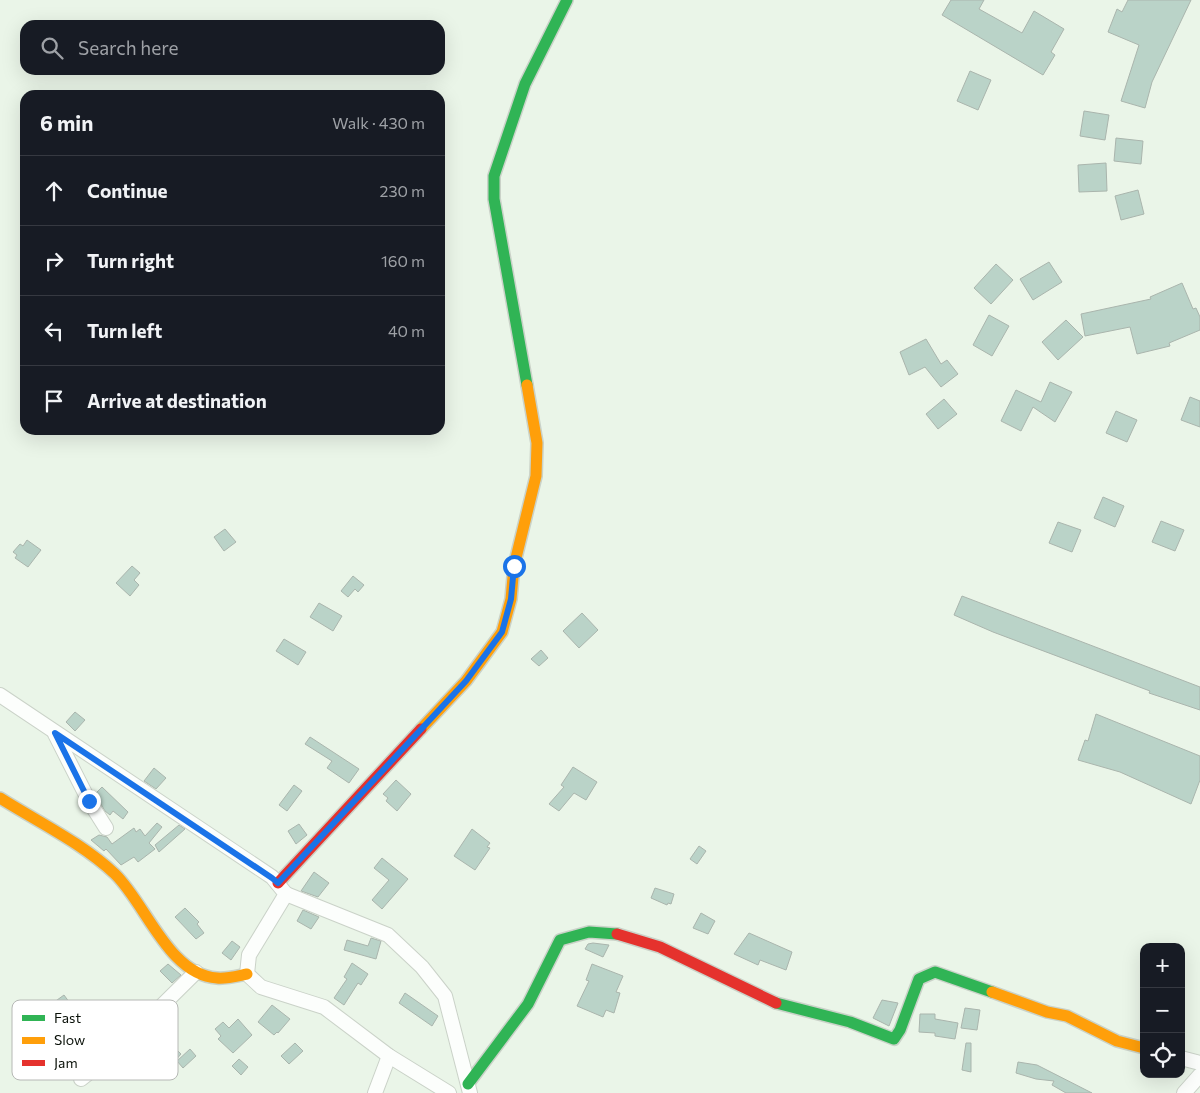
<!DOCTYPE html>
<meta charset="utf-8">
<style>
body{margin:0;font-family:Commissioner,sans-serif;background:#242831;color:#f1f3f6}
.controls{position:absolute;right:15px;bottom:15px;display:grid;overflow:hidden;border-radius:10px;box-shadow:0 5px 20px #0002}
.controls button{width:45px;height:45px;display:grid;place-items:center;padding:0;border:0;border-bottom:1px solid #363941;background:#171b24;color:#f1f3f6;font:25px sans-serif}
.stop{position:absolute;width:15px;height:15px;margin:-11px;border:4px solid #1a73e8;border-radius:50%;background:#fff}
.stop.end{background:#1a73e8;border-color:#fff;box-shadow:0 1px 5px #0008}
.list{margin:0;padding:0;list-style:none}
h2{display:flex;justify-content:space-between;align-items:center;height:65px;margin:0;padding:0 20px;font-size:21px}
h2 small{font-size:16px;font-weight:400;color:#9ea1a6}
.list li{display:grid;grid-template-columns:32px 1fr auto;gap:15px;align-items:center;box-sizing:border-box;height:70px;padding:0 20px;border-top:1px solid #363941}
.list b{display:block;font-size:19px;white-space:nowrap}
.list em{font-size:16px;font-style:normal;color:#9ea1a6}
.icon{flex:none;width:28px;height:28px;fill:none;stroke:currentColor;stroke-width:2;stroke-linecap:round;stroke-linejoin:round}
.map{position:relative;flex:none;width:1200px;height:1093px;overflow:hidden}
.search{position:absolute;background:#171b24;box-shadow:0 5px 20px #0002;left:20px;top:20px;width:425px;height:55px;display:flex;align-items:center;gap:12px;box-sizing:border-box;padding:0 18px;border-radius:15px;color:#9ea1a6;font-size:19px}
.panel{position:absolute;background:#171b24;box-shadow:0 5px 20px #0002;left:20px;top:90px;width:425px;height:345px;border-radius:15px}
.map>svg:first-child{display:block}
.building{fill:#bad3c8;stroke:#aab5ad}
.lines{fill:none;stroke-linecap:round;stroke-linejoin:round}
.street-casing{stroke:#cad2c8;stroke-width:16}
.fast-casing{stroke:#cad2c8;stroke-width:14}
.slow-casing{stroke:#cad2c8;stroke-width:14}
.jam-casing{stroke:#cad2c8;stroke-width:14}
.street{stroke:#fcfefc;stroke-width:14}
.fast{stroke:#30b455;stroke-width:11}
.slow{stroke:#ff9f0a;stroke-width:11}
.jam{stroke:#e5322d;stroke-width:11}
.route{stroke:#1a73e8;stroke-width:6}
.key{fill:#fff;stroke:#b6b8b5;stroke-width:1}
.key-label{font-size:14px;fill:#0a1109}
</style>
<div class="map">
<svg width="1200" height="1093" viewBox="0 0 1200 1093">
<rect width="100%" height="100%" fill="#eaf5e8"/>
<g class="building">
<path d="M951 0H984L979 9 1022 33 1034 11 1064 29 1051 52 1055 55 1043 75 942 15Z"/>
<path d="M1128 0H1191L1152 82 1145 108 1121 101 1139 45 1108 32 1117 9 1122 12Z"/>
<path d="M970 71 991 80 978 110 957 101Z"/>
<path d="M1084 111 1109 115 1105 140 1080 136Z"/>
<path d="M1116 138 1143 141 1141 164 1114 161Z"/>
<path d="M1106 163 1107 191 1079 192 1078 165Z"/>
<path d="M1138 190 1144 214 1121 220 1115 196Z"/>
<path d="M1049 262 1062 282 1033 300 1020 279Z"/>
<path d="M996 264 1013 280 991 304 974 288Z"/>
<path d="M1182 283 1193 309 1196 308 1200 317V330L1169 343 1170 346 1137 354 1130 327 1085 336 1081 314 1151 299 1150 297Z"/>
<path d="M989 315 1009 326 992 356 973 345Z"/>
<path d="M1066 320 1083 337 1058 360 1042 342Z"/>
<path d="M926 339 941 364 947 360 958 374 941 387 925 367 909 375 900 352Z"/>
<path d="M1050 382 1072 392 1055 422 1033 407 1021 431 1001 421 1016 390 1041 402Z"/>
<path d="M1190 397 1200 401V427L1181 420Z"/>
<path d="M944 399 957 414 938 429 926 414Z"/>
<path d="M1116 411 1137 420 1127 442 1106 433Z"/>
<path d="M1103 497 1124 506 1115 527 1094 518Z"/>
<path d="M1161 521 1184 530 1175 551 1152 542Z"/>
<path d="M1058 522 1081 530 1072 552 1049 543Z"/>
<path d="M225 529 236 542 224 551 214 537Z"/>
<path d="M27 540 41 550 28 567 15 558 17 555 13 552 20 544 23 546Z"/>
<path d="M132 566 140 573 134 580 139 585 130 596 116 583Z"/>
<path d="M353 576 364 585 358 592 355 589 348 597 341 591Z"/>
<path d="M962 596 1200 687V710L1149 693 1150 691 993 632 954 615Z"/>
<path d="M319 603 342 616 333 631 310 617Z"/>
<path d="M582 613 598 630 579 648 563 631Z"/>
<path d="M284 639 306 652 298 665 276 651Z"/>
<path d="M541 650 548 658 539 666 531 659Z"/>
<path d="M75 712 85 720 75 731 66 722Z"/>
<path d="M1096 714 1200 756V780L1191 804 1120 772 1078 760 1085 740 1088 741Z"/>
<path d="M310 737 359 769 349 783 327 768 332 761 305 744Z"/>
<path d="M573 767 597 782 586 800 574 793 559 811 549 804 564 787 561 785Z"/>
<path d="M154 768 166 778 156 789 144 781Z"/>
<path d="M396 780 411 794 397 811 386 801 388 798 383 794Z"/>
<path d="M294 785 302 791 287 811 279 805Z"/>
<path d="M102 787 128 812 123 819 113 811 110 815 105 811 95 794Z"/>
<path d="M157 823 162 827 149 843 155 849 138 862 134 857 121 865 106 849 104 851 91 840 99 835 107 837 112 844 134 828 136 832 140 829 145 836Z"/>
<path d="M299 824 307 835 296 844 288 831Z"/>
<path d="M179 825 185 829 159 852 155 845Z"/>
<path d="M472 829 490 843 487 847 490 848 475 870 454 856Z"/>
<path d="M699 846 706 851 697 864 690 859Z"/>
<path d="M382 858 408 879 382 909 372 900 389 880 374 868Z"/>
<path d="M314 872 329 883 318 897 301 891Z"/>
<path d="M655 888 674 894 671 904 668 903 667 905 651 898Z"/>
<path d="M185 908 199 922 197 924 204 933 196 939 175 917Z"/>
<path d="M303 910 319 917 311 929 297 921Z"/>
<path d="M701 913 715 921 708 934 693 928Z"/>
<path d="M749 933 792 952 786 970 760 960 758 965 734 954Z"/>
<path d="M371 938 381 941 376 959 344 950 347 940 368 946Z"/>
<path d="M232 941 240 947 231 960 222 953Z"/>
<path d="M588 944 593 943 609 945 603 957 585 949Z"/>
<path d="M352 963 368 974 361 985 358 983 344 1005 334 998 347 979 344 977Z"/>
<path d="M168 964 181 975 172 983 160 971Z"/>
<path d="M592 964 623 976 616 992 620 993 614 1013 606 1010 603 1017 577 1006 589 981 586 980Z"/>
<path d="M405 993 438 1016 432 1026 399 1003Z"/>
<path d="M64 995 75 1010 62 1019 58 1014 44 1026 35 1016Z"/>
<path d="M882 1000 898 1003 889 1026 873 1018Z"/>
<path d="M272 1005 290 1019 278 1033 277 1032 274 1035 258 1022Z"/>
<path d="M965 1008 980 1010 977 1030 961 1028Z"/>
<path d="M920 1014H935V1019L958 1023 955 1039 935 1036V1033L919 1032Z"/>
<path d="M238 1019 252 1035 233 1053 218 1039 221 1036 215 1029 223 1022 229 1028Z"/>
<path d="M295 1043 303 1051 289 1064 281 1056Z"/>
<path d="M966 1043H971V1072L962 1070Z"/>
<path d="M171 1044 181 1054 159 1079 143 1065 156 1050 161 1054Z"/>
<path d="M190 1049 196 1056 183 1068 177 1061Z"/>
<path d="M239 1059 248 1067 241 1075 232 1066Z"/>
<path d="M1018 1062 1037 1065 1092 1093H1066L1052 1085 1054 1081 1036 1079 1016 1073Z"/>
</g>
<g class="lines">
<defs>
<g id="street">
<path d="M0 695 272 877 286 894 249 955 247 974 261 987 324 1007 389 1056 449 1093"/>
<path d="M55 734 89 801 106 828"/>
<path d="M286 894 388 935 422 967 445 996 470 1093"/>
<path d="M1181 1058 1200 1063"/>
<path d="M81 1079 115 1052 196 972"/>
<path d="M375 1093 389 1056"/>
<path d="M1184 1093 1200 1075"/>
</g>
<g id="fast">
<path d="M527 385 494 199V176L525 84 567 0"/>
<path d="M776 1003 850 1022 894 1039 900 1030 919 979 935 972 992 992"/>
<path d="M468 1084 528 1004 560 940 589 932 617 934"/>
</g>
<g id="slow">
<path d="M421 729 466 681 502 632 511 599 514 566 536 476 537 443 527 385"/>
<path d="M0 798C38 822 82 843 115 874 146 904 169 975 217 978 227 979 237 976 247 974"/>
<path d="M992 992 1047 1012 1067 1016 1117 1041 1144 1048"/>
</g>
<g id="jam">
<path d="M278 883 421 729"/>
<path d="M617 934 660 947 776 1003"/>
</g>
</defs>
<use href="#street" class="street-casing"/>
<use href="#fast" class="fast-casing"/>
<use href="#slow" class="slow-casing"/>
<use href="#jam" class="jam-casing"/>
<use href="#street" class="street"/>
<use href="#fast" class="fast"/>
<use href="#slow" class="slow"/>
<use href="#jam" class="jam"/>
</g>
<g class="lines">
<path class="route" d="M89 801 55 733 272 878 278 883 466 681 502 632 511 599 514 566"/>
</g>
<rect x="12" y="1000" width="166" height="80" rx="8" class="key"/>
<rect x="22" y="1015" width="23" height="6" fill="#30b455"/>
<rect x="22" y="1037" width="23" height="7" fill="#ff9f0a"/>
<rect x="22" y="1060" width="23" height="6" fill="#e5322d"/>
<g class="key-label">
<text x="54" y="1023">Fast</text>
<text x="54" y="1045">Slow</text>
<text x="54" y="1068">Jam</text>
</g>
</svg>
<div class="controls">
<button>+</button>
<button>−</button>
<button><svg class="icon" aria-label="locate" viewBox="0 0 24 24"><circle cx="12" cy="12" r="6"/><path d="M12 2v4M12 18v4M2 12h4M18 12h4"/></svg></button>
</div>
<div class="stop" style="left:514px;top:566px"></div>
<div class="stop end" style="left:89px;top:801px"></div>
<div class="search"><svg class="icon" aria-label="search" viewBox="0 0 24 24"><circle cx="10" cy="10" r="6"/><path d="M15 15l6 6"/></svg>Search here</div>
<section class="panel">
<h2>6 min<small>Walk · 430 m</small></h2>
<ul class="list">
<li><svg class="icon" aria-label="ahead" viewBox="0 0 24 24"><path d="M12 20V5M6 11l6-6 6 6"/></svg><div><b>Continue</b></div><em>230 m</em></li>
<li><svg class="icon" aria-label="right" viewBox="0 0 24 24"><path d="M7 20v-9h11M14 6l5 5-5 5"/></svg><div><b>Turn right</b></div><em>160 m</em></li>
<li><svg class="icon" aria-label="left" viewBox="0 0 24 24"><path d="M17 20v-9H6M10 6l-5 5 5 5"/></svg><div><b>Turn left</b></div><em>40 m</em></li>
<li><svg class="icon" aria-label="arrive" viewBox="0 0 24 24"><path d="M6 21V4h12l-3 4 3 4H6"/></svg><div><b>Arrive at destination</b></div></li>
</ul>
</section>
</div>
